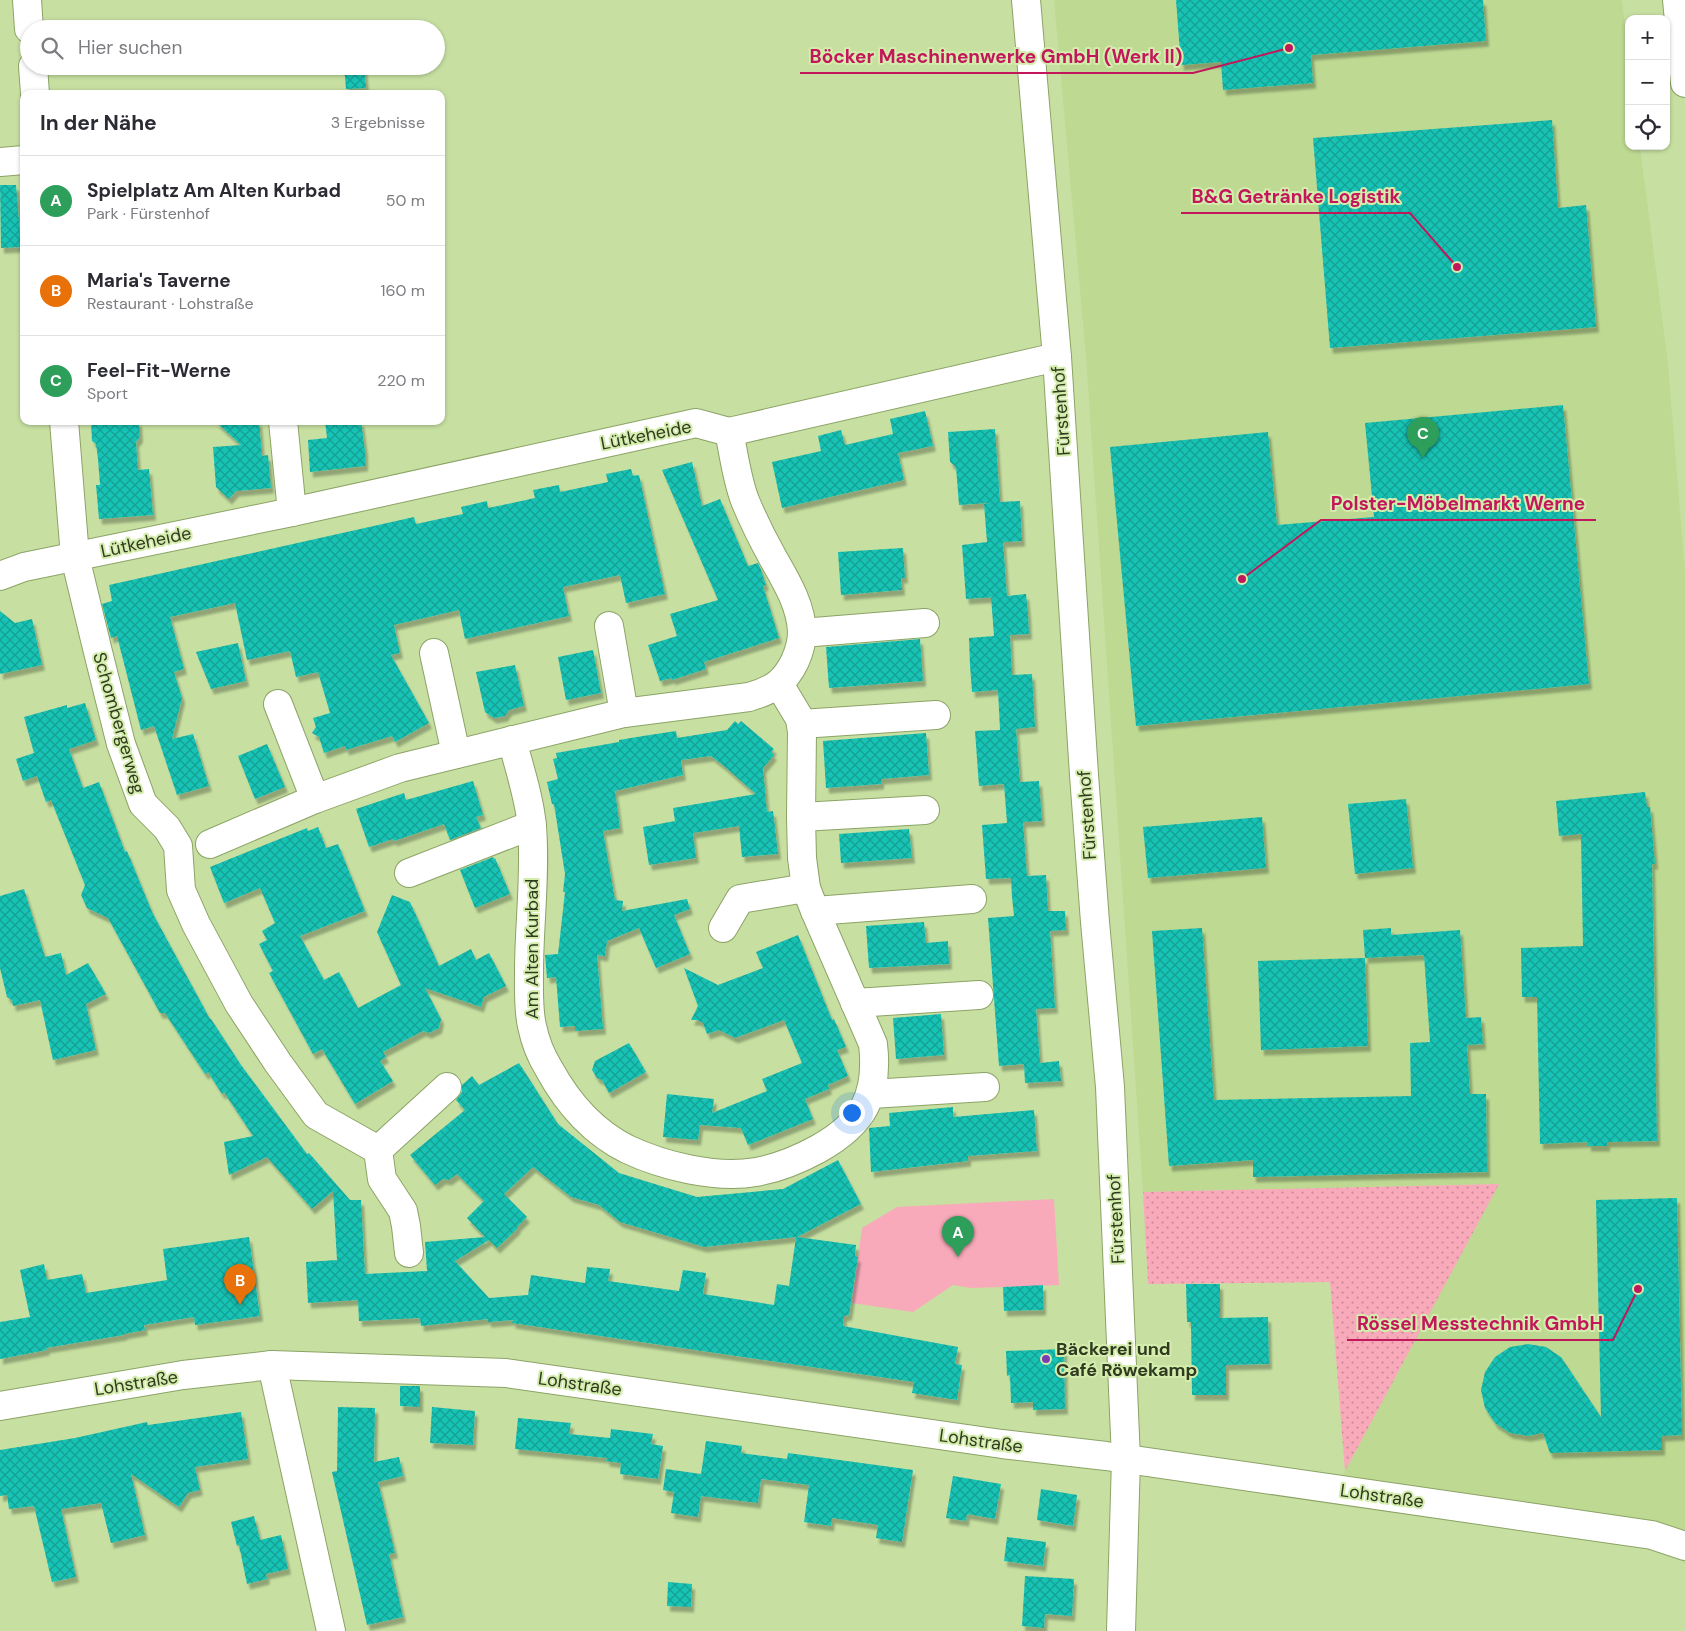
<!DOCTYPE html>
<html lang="de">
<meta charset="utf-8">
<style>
body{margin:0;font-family:"DM Sans",sans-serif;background:#f7f7f7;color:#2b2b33}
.controls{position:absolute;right:15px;top:15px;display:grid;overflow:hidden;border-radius:10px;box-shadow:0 1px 4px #0004}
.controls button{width:45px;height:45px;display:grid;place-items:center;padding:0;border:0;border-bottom:1px solid #e1e1e2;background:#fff;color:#2b2b33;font:25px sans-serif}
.you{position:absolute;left:851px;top:1112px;width:18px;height:18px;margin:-12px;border:4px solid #fff;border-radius:50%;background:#1a73e8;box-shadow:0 0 0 8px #1a73e833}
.badge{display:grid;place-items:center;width:32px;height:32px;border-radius:50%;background:#7d3db2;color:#fff;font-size:16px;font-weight:700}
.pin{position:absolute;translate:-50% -41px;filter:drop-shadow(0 1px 2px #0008)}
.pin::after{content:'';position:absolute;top:26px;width:18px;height:15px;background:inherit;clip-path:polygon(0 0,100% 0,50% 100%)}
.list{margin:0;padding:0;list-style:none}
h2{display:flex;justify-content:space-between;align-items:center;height:65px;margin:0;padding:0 20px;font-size:21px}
h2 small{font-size:16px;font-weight:400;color:#7c7c81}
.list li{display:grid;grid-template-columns:32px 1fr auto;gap:15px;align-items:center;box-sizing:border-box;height:90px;padding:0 20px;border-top:1px solid #e1e1e2}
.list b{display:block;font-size:19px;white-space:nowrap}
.list p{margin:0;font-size:16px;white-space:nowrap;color:#7c7c81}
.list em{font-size:16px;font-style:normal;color:#7c7c81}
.icon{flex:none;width:28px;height:28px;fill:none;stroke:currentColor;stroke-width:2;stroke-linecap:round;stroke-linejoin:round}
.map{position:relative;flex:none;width:1685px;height:1631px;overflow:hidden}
.search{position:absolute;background:#fff;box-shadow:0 1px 4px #0004;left:20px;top:20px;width:425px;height:55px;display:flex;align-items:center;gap:12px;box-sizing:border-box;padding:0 18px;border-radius:28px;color:#7c7c81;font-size:19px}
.panel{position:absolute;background:#fff;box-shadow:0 1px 4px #0004;left:20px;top:90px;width:425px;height:335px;border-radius:10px}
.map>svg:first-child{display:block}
.built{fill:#bdd992}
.grass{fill:url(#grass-dots)}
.green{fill:#f9aaba}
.building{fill:url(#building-cross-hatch);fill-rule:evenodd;filter:url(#shadow)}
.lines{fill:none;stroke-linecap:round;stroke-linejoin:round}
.street-casing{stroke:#8ca366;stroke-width:30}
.primary-casing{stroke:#8ca366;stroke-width:30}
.street{stroke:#fff;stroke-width:28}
.primary{stroke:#fff;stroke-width:28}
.poi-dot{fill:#7d3db2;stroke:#d4edad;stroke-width:2}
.labels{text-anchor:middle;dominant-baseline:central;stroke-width:4;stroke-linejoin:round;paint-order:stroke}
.street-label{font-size:18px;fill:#303a21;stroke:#d4edad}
.poi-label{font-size:18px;font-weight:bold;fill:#303a21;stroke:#d4edad;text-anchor:start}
.leader{fill:none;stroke:#c2185b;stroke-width:2}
.callout-dot{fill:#c2185b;stroke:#d4edad;stroke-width:2}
.callout-label{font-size:19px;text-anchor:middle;font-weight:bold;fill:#c2185b;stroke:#d4edad;stroke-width:4;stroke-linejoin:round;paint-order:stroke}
</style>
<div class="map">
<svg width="1685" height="1631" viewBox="0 0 1685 1631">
<defs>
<pattern id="grass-dots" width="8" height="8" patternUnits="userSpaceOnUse" patternTransform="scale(1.25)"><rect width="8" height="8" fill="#f9aaba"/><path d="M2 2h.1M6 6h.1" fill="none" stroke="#ca8b97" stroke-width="1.8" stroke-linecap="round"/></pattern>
<pattern id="building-cross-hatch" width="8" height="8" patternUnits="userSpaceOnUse" patternTransform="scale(1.25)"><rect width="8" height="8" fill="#18c3b5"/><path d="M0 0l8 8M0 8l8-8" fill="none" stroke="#169f93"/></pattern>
<filter id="shadow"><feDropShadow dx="3" dy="5.5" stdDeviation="1" flood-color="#0004"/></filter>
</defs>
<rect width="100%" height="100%" fill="#c7e0a1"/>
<path class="built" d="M1054 0H1622L1629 60V146H1640L1668 364 1685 573V1564L1676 1557 1651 1543 1332 1495 1498 1184 1143 1192 1086 357Z"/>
<path class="grass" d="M1499 1184 1345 1471 1330 1282 1148 1284 1143 1192Z"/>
<path class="green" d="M1054 1199 1059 1285 971 1288 953 1285 913 1312 852 1303 862 1228 897 1207Z"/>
<g class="building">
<path d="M1176 0H1483L1486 41 1311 55 1313 83 1223 90 1221 62 1181 65Z"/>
<path d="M344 66H364L366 88 346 89Z"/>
<path d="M1552 120 1558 208 1586 205 1596 327 1330 348 1313 138Z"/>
<path d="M0 185H16L21 247 1 248Z"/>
<path d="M1563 405 1589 684 1136 726 1110 447 1268 432 1277 525 1374 517 1365 423Z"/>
<path d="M925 411 933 446 898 453 904 480 782 508 772 462 821 451 818 436 841 430 845 445 893 434 890 419Z"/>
<path d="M91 421H139L140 437 136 442 138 470 149 469 153 515 99 519 96 485H100L98 459 96 444 92 441Z"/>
<path d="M215 421H259L262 456 268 455 271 488 236 491 229 499 216 487 213 447 241 445Z"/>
<path d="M325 421H361L365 451V466L310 472 308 440 327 438Z"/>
<path d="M995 429 1000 502 1020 501 1022 541 1003 542 1007 596 1026 594 1028 614 1029 634 1010 635 1012 675 1032 674 1035 727 1016 729 1018 756 1020 782 1039 781 1042 821 1023 822 1027 876 1046 875 1048 911H1065L1066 930 1050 931 1055 1008 1036 1009 1040 1063 1059 1061 1061 1081 1025 1083 1024 1064 999 1066 988 918 1014 916 1012 897 1011 878 986 879 982 825 1007 823 1004 784 979 786 975 731 1000 730 998 690 972 692 970 665 969 638 994 636 991 597H996L966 599 962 545 987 542 984 504 989 503 959 505 956 467 950 462 948 432Z"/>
<path d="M692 462 702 506 720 499 748 566 758 563 760 567 766 585 763 586 779 638 704 662 706 669 672 680V678L660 681 648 645 677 636 670 614 718 600 662 470Z"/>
<path d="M631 469 633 476 639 475 665 594 626 603 620 575 563 587 569 616 469 638 465 639 459 610 394 625 400 653 391 655 429 723 395 742 392 736 346 750 345 746 324 753 319 737 312 733 316 727 313 718 330 713 318 672 296 677 290 651 247 660 235 603 170 617 184 669 174 672 182 698 172 739 193 734 209 786 177 795 154 726 141 730 117 636 111 638 102 604 112 601 109 585 414 517 416 524 439 519 463 514 461 507 487 501 488 508 512 503 535 498 533 490 559 485 560 492 608 482 606 474Z"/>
<path d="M903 548 905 578H901L902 590 841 595 838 552Z"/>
<path d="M0 611 15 623 32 619 42 665 0 674Z"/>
<path d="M920 639 923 681 829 688 826 647Z"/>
<path d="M238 643 246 681 211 689 196 652Z"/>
<path d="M593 650 601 693 566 700 558 657Z"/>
<path d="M515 665 524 706 509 710 505 716 494 718 485 712 476 672Z"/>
<path d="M85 703 96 740 69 749 83 788 99 782 125 852 127 851 152 912 210 1019H211L241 1065 307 1154 309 1153 350 1200H361L365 1274 427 1271 425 1242 485 1237 467 1218 484 1201 457 1174 449 1180 443 1179 435 1185 410 1155 465 1110 456 1100 462 1092V1085L472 1076 479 1085 519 1063 558 1124 619 1173 697 1197 783 1189 838 1160 861 1204 797 1237 856 1245 855 1256 858 1257 849 1315 844 1316 843 1326 958 1347 955 1364 962 1365 957 1400 912 1393 914 1382 512 1323 513 1320 488 1322V1319L421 1326 420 1318 359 1321 358 1300 308 1303 306 1262 337 1260 333 1191 312 1209 267 1157 229 1175 224 1142 253 1136 224 1092 222 1094 208 1072 205 1074 165 1013H160L108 918 87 908 81 895 85 885 51 800 46 802 37 776 23 781 16 759 34 753 24 717 67 705V708ZM533 1167 571 1197 599 1205 620 1222 704 1247 796 1237 789 1286 777 1284 774 1305 703 1294 706 1273 683 1270 679 1291 608 1281 610 1269 587 1267 585 1283 531 1275 528 1295 489 1298 455 1261 489 1240 497 1248 518 1228 517 1227 527 1217 504 1194Z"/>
<path d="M735 721 738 724 741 721 774 749 771 752 774 755 763 768 767 812 773 811 778 854 742 857 739 826 693 833 696 858 649 865 643 827 675 821 673 808 756 794 724 766 711 756 681 760 683 775 615 791 620 828 603 831 615 900 623 901 622 911 687 899 690 909 674 915 690 954 656 968 639 928 607 941 605 956 597 955 603 1029 575 1031V1026L560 1027 556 977 547 978 545 955 558 954 565 892H563L565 874 554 804H552L547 782 558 779 553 759 557 758 556 753 619 742V740L643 736 676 731 677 738 727 730Z"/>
<path d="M926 733 929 775 881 779V784L826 788 823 741Z"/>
<path d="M267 744 285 787 255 799 238 756Z"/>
<path d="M473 781 483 815 476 817 481 828 450 840 444 824 394 841 393 839 369 847 356 809 404 793 406 800Z"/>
<path d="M1645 792 1647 807H1650L1655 864H1652L1657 1141 1607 1142V1146H1588V1142L1540 1144 1537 997H1522L1521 948 1583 946 1581 834 1559 836 1556 801Z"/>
<path d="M1406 799 1413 868 1355 874 1348 804Z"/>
<path d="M1262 817 1266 868 1148 878 1143 827Z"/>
<path d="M318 827 326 848 338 844 365 911 300 936 324 980 339 972 358 1008 401 985 377 932 392 895 410 902 439 966 471 949 476 960 489 953 506 986 484 997 481 1007 425 988 441 1019 439 1028 429 1033 423 1031 383 1052 386 1057 380 1061 393 1081 355 1104 322 1049 313 1054 269 973 273 971 259 944 267 940 262 931 275 923 260 888 224 903 210 867 307 828 308 831Z"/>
<path d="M909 829 912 858 841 863 839 834Z"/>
<path d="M493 857 494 859 495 858 510 894 475 908 460 870Z"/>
<path d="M24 889 45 957 61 953 66 975 88 963 106 994 86 1004 96 1050 53 1060 40 1000 13 1006 12 1000 7 997 0 968V896Z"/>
<path d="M924 922 926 943 948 941 949 964 869 968 866 926Z"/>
<path d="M1202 928 1214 1100 1411 1096 1410 1043 1430 1042 1424 955 1365 958 1363 930 1391 928V935L1460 930 1466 1018 1481 1017 1483 1044 1467 1045 1470 1094H1486L1487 1172 1253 1177V1160L1169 1166 1152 931Z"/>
<path d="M798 935 832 1020 834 1019 846 1047 837 1050 848 1076 828 1085 829 1089 805 1099 813 1119 748 1145 741 1128 700 1125 698 1140 663 1137 667 1094 714 1099 712 1113 767 1091 762 1079 802 1063 784 1020 735 1038 719 1030 707 1034 703 1023 697 1020H691L698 1006 684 968 718 985 763 968 756 952Z"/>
<path d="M1365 958 1368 1046 1261 1050 1258 961Z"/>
<path d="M941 1014 944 1055 896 1059 893 1018Z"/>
<path d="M629 1043 646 1072 609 1093 602 1080 597 1078 592 1070 595 1061Z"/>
<path d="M953 1107V1117L1034 1110 1037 1151 968 1156V1161L871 1172 869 1128 890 1126 889 1113Z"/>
<path d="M1677 1198 1682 1435 1662 1436V1450L1550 1453 1543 1433 1528 1436 1510 1433 1495 1423 1485 1408 1481 1390 1485 1372 1495 1357 1510 1347 1528 1344 1546 1347 1561 1357 1601 1417 1596 1200Z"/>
<path d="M249 1237 260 1316 195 1325 194 1317 144 1325 145 1330 124 1334V1335L46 1348 47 1350 0 1359V1322L30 1317 20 1270 44 1264 47 1280 82 1274 86 1293 167 1280 163 1249Z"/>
<path d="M1186 1284H1220V1318L1268 1317 1269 1364 1226 1365V1395H1192L1191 1322H1187Z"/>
<path d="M1043 1285V1310L1004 1311 1003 1287Z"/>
<path d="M1064 1349 1065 1409 1033 1410V1402L1011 1403 1010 1375 1007 1376 1006 1351Z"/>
<path d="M400 1386H420V1407L400 1406Z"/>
<path d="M338 1407 375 1408 374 1462 399 1457 403 1476 378 1482 395 1553 389 1554 403 1617 367 1625 332 1472 337 1471Z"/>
<path d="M432 1407 475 1411 473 1445 430 1443Z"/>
<path d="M241 1412 248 1459 195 1467 200 1490 188 1493 179 1507 131 1474 145 1535 111 1543 101 1503 61 1509 76 1577 52 1582 34 1506 9 1509 7 1495 0 1496V1450L75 1438 147 1422 148 1425Z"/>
<path d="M518 1418 571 1423 569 1434 610 1438 611 1429 653 1434 651 1444 663 1446 658 1479 620 1474 621 1463 606 1461 607 1458 515 1449Z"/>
<path d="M706 1441 742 1446 741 1453 787 1459 788 1453 913 1470 902 1542 876 1538 878 1525 832 1518 831 1526 804 1522 809 1485 761 1479 758 1503 701 1496 698 1517 671 1513 674 1492 663 1490 666 1469 701 1474Z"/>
<path d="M953 1476 1001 1484 995 1519 967 1514 966 1521 946 1518Z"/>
<path d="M1041 1489 1077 1495 1073 1526 1037 1520Z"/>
<path d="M254 1516 260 1540 281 1535 288 1569 266 1574 267 1579 247 1584 239 1545 237 1546 231 1522Z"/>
<path d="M1007 1537 1046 1542 1043 1566 1004 1561Z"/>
<path d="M1025 1576 1074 1579 1072 1616 1045 1614 1044 1628 1022 1626Z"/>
<path d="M668 1582 692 1584 691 1607 667 1606Z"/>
</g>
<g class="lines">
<defs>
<g id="street">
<path d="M27 0 29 29"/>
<path d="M1026 0 1057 357 1084 775 1095 922 1110 1087 1126 1459 1121 1631"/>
<path d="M33 66 35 94"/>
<path d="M0 162 24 160"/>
<path d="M64 421 75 557 98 652 121 744 143 804 167 828 178 846 181 890 196 924 239 1004 278 1063 316 1115 378 1150 382 1179 403 1211 406 1226 409 1253"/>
<path d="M283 421 292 512"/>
<path d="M0 576 24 567 292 512 696 423 729 432 1057 357"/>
<path d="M609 626 624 713"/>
<path d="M802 633 925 623"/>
<path d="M434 653 456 754"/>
<path d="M278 704 315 799"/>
<path d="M801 724 936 715"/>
<path d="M512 740C519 767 530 800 532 827 536 873 529 925 529 971 529 989 528 1009 532 1026 535 1041 541 1056 549 1069 567 1102 593 1132 627 1149 663 1166 716 1179 756 1172 778 1168 798 1160 818 1149 863 1124 879 1096 873 1044L815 911 806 888 802 858 801 817 802 732 800 719 779 684"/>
<path d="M801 817 925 810"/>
<path d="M210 844 315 799 400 768 624 713 749 697C772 690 784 684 795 661 799 652 802 642 802 632 801 605 786 581 773 558 763 540 754 522 746 503 737 482 734 454 729 432"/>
<path d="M409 873 532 825"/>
<path d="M815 911 972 899"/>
<path d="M723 928 740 899 806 888"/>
<path d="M855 1003 979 995"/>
<path d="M871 1094 985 1087"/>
<path d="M378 1150 447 1087"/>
<path d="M272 1365 331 1631"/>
<path d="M0 1406 183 1375 272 1365 506 1373 1002 1444 1106 1456 1652 1535 1685 1546"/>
</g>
<path id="primary" d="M1677 0 1685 83"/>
</defs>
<use href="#street" class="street-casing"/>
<use href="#primary" class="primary-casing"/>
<use href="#street" class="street"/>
<use href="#primary" class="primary"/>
</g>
<circle class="poi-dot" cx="1046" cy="1359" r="5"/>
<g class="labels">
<g class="street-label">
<text transform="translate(1061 411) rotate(-94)">Fürstenhof</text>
<text transform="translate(646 435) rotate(-11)">Lütkeheide</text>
<text transform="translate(146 542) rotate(-12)">Lütkeheide</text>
<text transform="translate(119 723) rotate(74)">Schombergerweg</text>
<text transform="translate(1087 815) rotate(-94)">Fürstenhof</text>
<text transform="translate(532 949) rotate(-90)">Am Alten Kurbad</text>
<text transform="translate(1116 1219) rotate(-93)">Fürstenhof</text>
<text transform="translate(136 1383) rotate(-9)">Lohstraße</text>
<text transform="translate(580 1384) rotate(8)">Lohstraße</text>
<text transform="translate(981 1441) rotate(8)">Lohstraße</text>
<text transform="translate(1382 1496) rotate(8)">Lohstraße</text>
</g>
<g class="poi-label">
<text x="1056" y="1349">Bäckerei und<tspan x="1056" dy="21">Café Röwekamp</tspan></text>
</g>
</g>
<path class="leader" d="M1289 48L1193 73H800M1457 267L1410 213H1181M1242 579L1321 520H1596M1638 1289L1613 1340H1347"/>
<g class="callout-dot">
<circle cx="1289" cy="48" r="5"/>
<circle cx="1457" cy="267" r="5"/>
<circle cx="1242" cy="579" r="5"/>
<circle cx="1638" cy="1289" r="5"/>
</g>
<g class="callout-label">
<text x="996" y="63">Böcker Maschinenwerke GmbH (Werk II)</text>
<text x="1296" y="203">B&amp;G Getränke Logistik</text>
<text x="1458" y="510">Polster-Möbelmarkt Werne</text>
<text x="1480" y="1330">Rössel Messtechnik GmbH</text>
</g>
</svg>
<div class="controls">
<button>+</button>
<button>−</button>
<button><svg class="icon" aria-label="locate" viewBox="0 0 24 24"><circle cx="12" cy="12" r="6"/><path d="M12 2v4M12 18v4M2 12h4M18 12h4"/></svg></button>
</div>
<div class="you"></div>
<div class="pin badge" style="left:958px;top:1257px;background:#2e9e5b">A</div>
<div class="pin badge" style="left:240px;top:1305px;background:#e8710a">B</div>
<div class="pin badge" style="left:1423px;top:458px;background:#2e9e5b">C</div>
<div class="search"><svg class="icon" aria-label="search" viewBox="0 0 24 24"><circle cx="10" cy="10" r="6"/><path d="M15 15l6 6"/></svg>Hier suchen</div>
<section class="panel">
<h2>In der Nähe<small>3 Ergebnisse</small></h2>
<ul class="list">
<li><span class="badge" style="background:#2e9e5b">A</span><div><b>Spielplatz Am Alten Kurbad</b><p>Park · Fürstenhof</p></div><em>50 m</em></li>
<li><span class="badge" style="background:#e8710a">B</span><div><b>Maria's Taverne</b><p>Restaurant · Lohstraße</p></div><em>160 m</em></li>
<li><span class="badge" style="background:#2e9e5b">C</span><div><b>Feel-Fit-Werne</b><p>Sport</p></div><em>220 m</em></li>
</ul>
</section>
</div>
